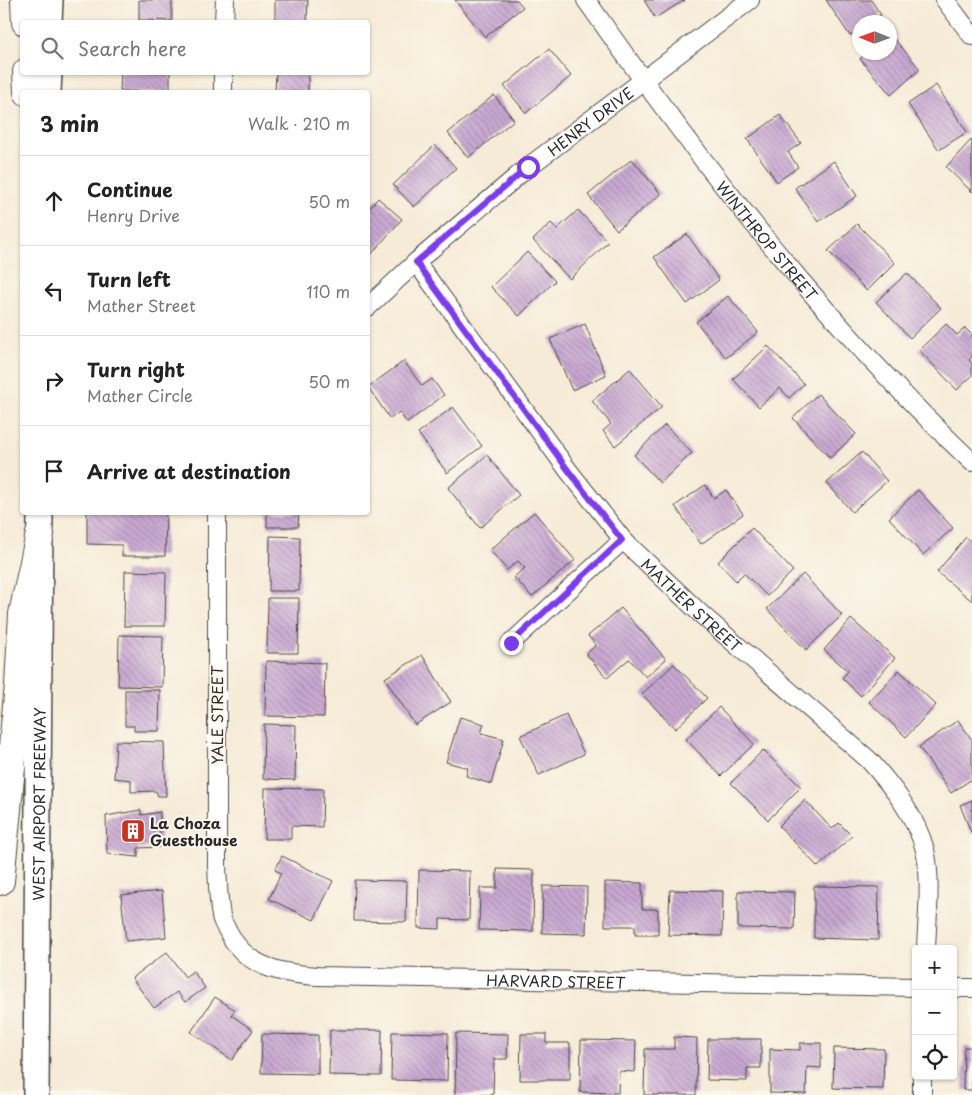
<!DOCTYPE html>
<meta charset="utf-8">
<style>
body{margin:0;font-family:"Playpen Sans",sans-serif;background:#f6f6f6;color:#222}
.controls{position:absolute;right:15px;bottom:15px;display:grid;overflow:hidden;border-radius:5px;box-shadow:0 1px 4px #0004}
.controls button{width:45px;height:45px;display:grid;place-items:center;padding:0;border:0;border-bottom:1px solid #e0e0e0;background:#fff;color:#222;font:25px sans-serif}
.compass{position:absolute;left:852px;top:15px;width:45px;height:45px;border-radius:50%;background:#fff;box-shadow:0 1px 4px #0004;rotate:271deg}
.stop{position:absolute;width:15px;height:15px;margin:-11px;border:4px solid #7c3aed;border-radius:50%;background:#fff}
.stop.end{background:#7c3aed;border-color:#fff;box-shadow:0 1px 5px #0008}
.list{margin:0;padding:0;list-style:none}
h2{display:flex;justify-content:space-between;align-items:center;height:65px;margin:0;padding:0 20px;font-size:21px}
h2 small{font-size:16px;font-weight:400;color:#767676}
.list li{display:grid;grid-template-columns:32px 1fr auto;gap:15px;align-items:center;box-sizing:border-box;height:90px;padding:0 20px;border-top:1px solid #e0e0e0}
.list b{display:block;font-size:19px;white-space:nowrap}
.list p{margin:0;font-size:16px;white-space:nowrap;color:#767676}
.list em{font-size:16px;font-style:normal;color:#767676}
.icon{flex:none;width:28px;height:28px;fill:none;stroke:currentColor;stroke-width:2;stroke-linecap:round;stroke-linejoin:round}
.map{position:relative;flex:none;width:972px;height:1095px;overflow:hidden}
.search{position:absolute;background:#fff;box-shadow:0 1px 4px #0004;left:20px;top:20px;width:350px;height:55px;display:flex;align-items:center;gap:12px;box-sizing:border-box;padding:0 18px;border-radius:5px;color:#767676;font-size:19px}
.panel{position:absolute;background:#fff;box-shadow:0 1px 4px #0004;left:20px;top:90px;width:350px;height:425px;border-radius:5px}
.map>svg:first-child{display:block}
.building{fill:url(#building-back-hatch)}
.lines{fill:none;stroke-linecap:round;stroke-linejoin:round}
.street-casing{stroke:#494845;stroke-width:20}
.secondary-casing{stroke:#494845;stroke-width:28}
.highway-casing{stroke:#494845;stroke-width:30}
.street{stroke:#fff;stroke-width:18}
.secondary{stroke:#fff;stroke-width:25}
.highway{stroke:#fff;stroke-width:28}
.route{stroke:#7c3aed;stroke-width:6}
.labels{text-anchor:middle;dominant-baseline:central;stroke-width:4;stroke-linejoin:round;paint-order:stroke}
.street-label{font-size:15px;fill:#2b2b2b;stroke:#fbf7ec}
.poi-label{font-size:15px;font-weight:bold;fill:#2b2b2b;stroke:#fbf7ec;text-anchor:start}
</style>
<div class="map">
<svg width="972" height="1095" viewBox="0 0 972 1095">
<defs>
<pattern id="building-back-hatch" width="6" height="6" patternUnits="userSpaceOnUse" patternTransform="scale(1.25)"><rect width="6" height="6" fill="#c9a8d2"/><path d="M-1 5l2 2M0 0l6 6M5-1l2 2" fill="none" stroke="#a389ab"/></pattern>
</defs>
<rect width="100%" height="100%" fill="#fbf7ec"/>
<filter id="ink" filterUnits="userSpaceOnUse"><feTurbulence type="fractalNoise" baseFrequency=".02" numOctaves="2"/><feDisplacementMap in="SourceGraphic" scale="10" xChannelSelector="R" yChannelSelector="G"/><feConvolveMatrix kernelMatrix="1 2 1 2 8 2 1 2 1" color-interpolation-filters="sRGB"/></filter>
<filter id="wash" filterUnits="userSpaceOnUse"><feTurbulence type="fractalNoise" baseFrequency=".0096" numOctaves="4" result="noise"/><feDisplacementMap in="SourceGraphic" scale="20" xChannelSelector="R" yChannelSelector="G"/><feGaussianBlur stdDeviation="1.12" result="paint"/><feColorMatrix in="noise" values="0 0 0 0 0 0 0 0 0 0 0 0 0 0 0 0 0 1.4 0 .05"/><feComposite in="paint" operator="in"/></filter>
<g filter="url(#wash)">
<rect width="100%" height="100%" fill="#f6ebd7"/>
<g id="blocks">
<g class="building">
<path d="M139 0H172V21L139 20Z"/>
<path d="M275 0H308L307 22H275Z"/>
<path d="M455 0H517L523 7 485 37Z"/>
<path d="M644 0H685L655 18Z"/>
<path d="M826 0H871L881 15 870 22H860V30L850 36Z"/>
<path d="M890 34 920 69 891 95 860 59 867 52H890Z"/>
<path d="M549 49 571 76 526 113 504 86Z"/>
<path d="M121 72H170V92L120 91Z"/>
<path d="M276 72H308V92H275Z"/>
<path d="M936 85 967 132 939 150 908 104Z"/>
<path d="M494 95 514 120 468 158 448 133Z"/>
<path d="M780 115 801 143 788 152 798 167 777 182 747 139Z"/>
<path d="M972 139V192L946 167Z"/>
<path d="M435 145 456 168 414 207 393 185Z"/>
<path d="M632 159 661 194 617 230 588 195Z"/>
<path d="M834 161 857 196 818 222 795 188Z"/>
<path d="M378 198 402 219 368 258V210Z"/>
<path d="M578 210 608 242 570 279 533 240 551 223 557 229Z"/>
<path d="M857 224 895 263 867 291 828 251Z"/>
<path d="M687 234 719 280 687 304 654 257Z"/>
<path d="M527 252 555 281 519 316 491 287Z"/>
<path d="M907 273 941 308 910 338 876 302Z"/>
<path d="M728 296 758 332 726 358 696 322Z"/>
<path d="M585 324 606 375 572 390 550 339Z"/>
<path d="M946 324 957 335 965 328 972 335V357L969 360 972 363V376L957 390 919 350Z"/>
<path d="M768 346 804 384 789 398 780 388 759 407 733 379Z"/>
<path d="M404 361 422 386 432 379 444 395 407 423 399 412 390 419 368 387Z"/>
<path d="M630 369 662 407 615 446 603 431 611 424 592 401Z"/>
<path d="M818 394 856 434 830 458 793 418Z"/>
<path d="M453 407 482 446 447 473 418 433Z"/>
<path d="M665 425 692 453 660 483 634 455Z"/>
<path d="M862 452 887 481 852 512 827 483Z"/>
<path d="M487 455 519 495 480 528 448 488Z"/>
<path d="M705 485 714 498 726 490 743 514 701 544 675 506Z"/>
<path d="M918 490 953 528 923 555 889 518Z"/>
<path d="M87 512H166L165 556H122V545L87 544Z"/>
<path d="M267 512H299L298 527H267Z"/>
<path d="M534 512 575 560 532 597 514 577 525 568 518 561 507 570 490 550Z"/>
<path d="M752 528 793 571 767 596 744 573 736 581 718 562Z"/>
<path d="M270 536 300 537 299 591H269Z"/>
<path d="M966 537 972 543V601L937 572Z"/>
<path d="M125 571 166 572 165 626H124Z"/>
<path d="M803 574 842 615 806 650 767 609Z"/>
<path d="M268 598H299L298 653H267Z"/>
<path d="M621 608 666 659 646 677 629 659 607 678 586 654 596 645 588 636Z"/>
<path d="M851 619 895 658 861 696 842 678 848 671 824 650Z"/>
<path d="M119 635 163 636 162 687 118 686Z"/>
<path d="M422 655 451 702 415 725 385 678Z"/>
<path d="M266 661 325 663 324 717 265 716Z"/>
<path d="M674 664 707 698 675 729 642 694Z"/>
<path d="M899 670 936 705 906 737 869 702Z"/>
<path d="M125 690H160L159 731H134V726H125Z"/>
<path d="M719 707 754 744 721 776 686 739Z"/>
<path d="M566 715 584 754 539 775 520 736Z"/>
<path d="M460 717 484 724 481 733 504 739 491 784 466 776 468 768 446 762Z"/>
<path d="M958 720 972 740V779L951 793 919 747Z"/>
<path d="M264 724 296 725 295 780 263 779Z"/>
<path d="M116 741 164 742 166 796H158L156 791 131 792V780L114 778Z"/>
<path d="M763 750 801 787 768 820 731 783Z"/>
<path d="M265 788 323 789 322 827 291 826V839H264Z"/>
<path d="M805 800 832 829 839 823 852 836 818 867 779 826Z"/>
<path d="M972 800V835L960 805Z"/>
<path d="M141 810V815L160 812V847L138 848V857L107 854 106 816Z"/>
<path d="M282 856 333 881 314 920 269 899 281 873 275 870Z"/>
<path d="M497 869 534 870 533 931 479 930 480 888H497Z"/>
<path d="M419 870 470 871 469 920 440 919V929L418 928Z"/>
<path d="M355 880 407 881 406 922 354 921Z"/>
<path d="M605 882 642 883V909H658V935H635V926H605Z"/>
<path d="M543 886 587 887 586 934 542 933Z"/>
<path d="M814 886 879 887 878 940 814 938Z"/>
<path d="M670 890 723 891 722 936 668 935Z"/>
<path d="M162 891 166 937 126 941 121 895Z"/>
<path d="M738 891 795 892 794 929 738 928Z"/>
<path d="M167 952 185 977 193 971 205 988 185 1002 177 992 154 1008 132 978Z"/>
<path d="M215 997 235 1010 231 1015 253 1030 232 1060 191 1032Z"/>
<path d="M330 1030H382L381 1076 329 1075Z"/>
<path d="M392 1032 448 1033 447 1081 391 1080Z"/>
<path d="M456 1033 508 1034 507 1059H494L493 1095H455Z"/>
<path d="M262 1034 318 1035V1074L261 1073Z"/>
<path d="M521 1034H546V1043H570V1080H520Z"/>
<path d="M674 1037 697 1038 696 1095H644L645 1049H674Z"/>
<path d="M708 1039H761V1068H747V1081L707 1080Z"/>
<path d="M581 1040 636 1041 635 1072 619 1071 618 1093 580 1092Z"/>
<path d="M800 1043H821V1068L807 1067 806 1094 770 1093V1049L800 1050Z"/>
<path d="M964 1047H972V1090H963Z"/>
<path d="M834 1048 884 1049 883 1089 833 1088Z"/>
</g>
</g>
</g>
<g filter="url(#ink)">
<use href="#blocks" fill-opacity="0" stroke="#494845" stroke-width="1"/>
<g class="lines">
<defs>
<g id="street">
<path id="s1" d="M586 0C701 164 826 324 972 462"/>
<path d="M945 0 972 36"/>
<path d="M224 22 225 0"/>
<path d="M223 92V72"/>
<path id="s2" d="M416 262 568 470 623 540 702 615 869 760C892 786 916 816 925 850 932 878 927 919 926 949"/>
<path id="s3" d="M368 307 416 262 528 167 750 0"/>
<path id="s4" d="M217 512V866C218 882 218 900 221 916 222 922 226 928 229 933 246 968 284 974 318 976L916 987"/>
<path d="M511 643 623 540"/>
<path d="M953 988H972"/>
<path d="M922 1095V1076"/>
</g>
<g id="secondary">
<path d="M49 22 50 0"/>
<path d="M48 92 49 72"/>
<path id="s5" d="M36 1095 40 512"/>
</g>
<g id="highway">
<path d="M25 0 26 22"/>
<path d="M27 72 28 92"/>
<path d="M0 881 19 685 23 614 40 534"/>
</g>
</defs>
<use href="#street" class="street-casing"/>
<use href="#secondary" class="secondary-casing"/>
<use href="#highway" class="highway-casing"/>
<use href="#street" class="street"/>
<use href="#secondary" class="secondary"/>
<use href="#highway" class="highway"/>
</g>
</g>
<g class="lines" filter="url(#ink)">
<path class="route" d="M511 643 622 540 568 470 416 262 528 167"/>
</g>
<defs>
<symbol id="building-square" viewBox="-11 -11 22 22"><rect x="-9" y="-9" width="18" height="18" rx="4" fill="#c8321e" stroke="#fbf7ec"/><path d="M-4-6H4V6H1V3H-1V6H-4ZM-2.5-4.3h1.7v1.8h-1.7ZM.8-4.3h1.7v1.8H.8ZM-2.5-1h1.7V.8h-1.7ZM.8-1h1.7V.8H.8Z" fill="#fff"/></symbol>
</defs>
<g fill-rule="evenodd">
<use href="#building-square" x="119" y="817" width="28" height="28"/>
</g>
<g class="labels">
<g class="street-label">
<text stroke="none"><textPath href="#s3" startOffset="290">HENRY DRIVE</textPath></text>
<text stroke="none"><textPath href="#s1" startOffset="301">WINTHROP STREET</textPath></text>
<text stroke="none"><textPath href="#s2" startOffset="441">MATHER STREET</textPath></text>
<text transform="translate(216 715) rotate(-90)">YALE STREET</text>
<text stroke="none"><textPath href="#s5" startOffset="291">WEST AIRPORT FREEWAY</textPath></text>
<text stroke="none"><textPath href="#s4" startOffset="765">HARVARD STREET</textPath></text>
</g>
<g class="poi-label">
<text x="150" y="822">La Choza<tspan x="150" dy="17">Guesthouse</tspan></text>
</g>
</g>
</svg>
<div class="controls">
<button>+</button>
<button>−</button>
<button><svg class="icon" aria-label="locate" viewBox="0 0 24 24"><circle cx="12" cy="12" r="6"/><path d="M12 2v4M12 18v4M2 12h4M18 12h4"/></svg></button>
</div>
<svg class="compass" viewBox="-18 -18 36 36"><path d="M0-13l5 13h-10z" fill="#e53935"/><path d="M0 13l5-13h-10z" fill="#767676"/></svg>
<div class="stop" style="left:528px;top:167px"></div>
<div class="stop end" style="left:511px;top:643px"></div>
<div class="search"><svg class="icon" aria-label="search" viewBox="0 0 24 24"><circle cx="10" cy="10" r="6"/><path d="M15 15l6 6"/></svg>Search here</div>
<section class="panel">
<h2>3 min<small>Walk · 210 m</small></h2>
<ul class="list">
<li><svg class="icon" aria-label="ahead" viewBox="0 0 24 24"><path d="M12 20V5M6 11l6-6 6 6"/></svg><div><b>Continue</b><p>Henry Drive</p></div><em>50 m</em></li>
<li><svg class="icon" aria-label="left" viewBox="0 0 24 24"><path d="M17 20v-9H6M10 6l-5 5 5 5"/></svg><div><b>Turn left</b><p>Mather Street</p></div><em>110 m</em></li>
<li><svg class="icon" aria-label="right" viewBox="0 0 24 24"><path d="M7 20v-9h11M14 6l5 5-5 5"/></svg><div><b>Turn right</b><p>Mather Circle</p></div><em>50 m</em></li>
<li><svg class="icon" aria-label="arrive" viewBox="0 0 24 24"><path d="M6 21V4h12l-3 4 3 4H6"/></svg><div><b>Arrive at destination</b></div></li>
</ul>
</section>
</div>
